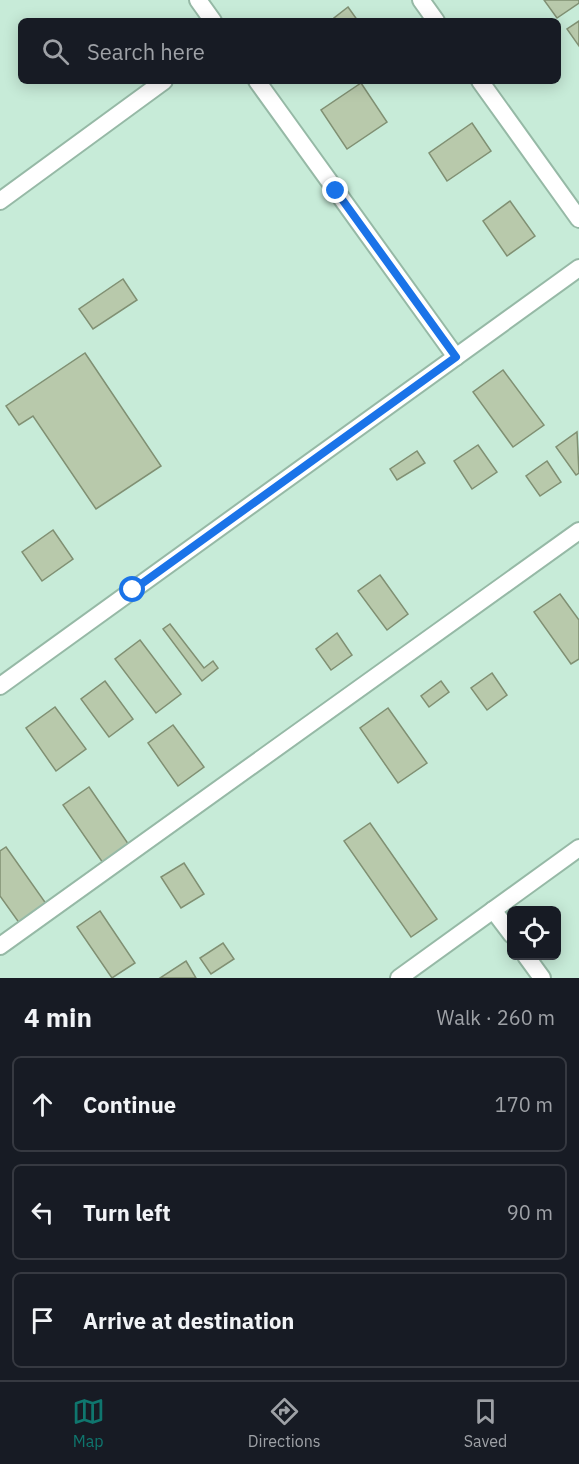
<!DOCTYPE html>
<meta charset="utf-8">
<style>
body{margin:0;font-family:"IBM Plex Sans",sans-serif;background:#242831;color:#f1f3f6}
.controls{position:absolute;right:18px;bottom:18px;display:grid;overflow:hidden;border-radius:9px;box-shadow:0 3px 15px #0003}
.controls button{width:54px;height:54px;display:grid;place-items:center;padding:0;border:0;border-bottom:2px solid #363941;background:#171b24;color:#f1f3f6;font:30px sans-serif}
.stop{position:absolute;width:18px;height:18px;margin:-14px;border:4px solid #1a73e8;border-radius:50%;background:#fff}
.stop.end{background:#1a73e8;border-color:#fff;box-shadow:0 2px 6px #0008}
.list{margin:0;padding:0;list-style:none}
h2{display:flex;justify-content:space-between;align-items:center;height:78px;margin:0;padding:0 24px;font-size:26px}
h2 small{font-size:20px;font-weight:400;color:#9ea1a6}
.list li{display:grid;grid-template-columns:39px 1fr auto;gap:18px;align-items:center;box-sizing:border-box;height:96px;margin:0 12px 12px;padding:0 12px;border:2px solid #363941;border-radius:9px}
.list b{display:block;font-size:22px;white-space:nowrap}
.list em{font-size:20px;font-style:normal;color:#9ea1a6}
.icon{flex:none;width:33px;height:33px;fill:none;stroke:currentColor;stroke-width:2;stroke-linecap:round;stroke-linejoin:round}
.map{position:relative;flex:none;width:579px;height:978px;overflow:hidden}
.search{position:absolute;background:#171b24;box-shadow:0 3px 15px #0003;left:18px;right:18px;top:18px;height:66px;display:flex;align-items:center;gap:15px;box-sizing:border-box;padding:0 21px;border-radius:9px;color:#9ea1a6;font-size:22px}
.sheet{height:402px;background:#171b24}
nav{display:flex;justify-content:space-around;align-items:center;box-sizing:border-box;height:84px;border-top:2px solid #363941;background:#171b24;font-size:16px;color:#9ea1a6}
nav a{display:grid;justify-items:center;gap:3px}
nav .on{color:#0f766e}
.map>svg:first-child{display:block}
.building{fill:#b8c9ab;stroke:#809073;stroke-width:1.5}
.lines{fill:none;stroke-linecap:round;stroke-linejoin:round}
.minor-casing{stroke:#96b9a6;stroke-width:20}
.minor{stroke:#fff;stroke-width:16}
.route{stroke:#1a73e8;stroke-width:8}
</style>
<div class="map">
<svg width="579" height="978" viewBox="0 0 579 978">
<rect width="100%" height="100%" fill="#c7ebd8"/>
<g class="building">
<path d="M544 0H579V3L557 18Z"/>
<path d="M348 7 358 21H336L334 18Z"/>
<path d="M579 21V46L567 29Z"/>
<path d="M361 83 387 122 347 149 321 110Z"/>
<path d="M472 123 491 151 447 181 429 153Z"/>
<path d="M510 201 535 236 507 256 483 221Z"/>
<path d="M123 279 137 300 93 329 79 309Z"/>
<path d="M85 353 161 466 96 509 33 416 19 425 6 406Z"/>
<path d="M503 370 544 425 513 447 473 392Z"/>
<path d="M577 432 579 473 576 475 556 447Z"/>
<path d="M478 445 497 472 472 489 454 461Z"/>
<path d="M417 451 425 463 397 480 390 469Z"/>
<path d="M547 461 561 482 540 496 526 476Z"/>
<path d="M53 530 73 559 42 581 22 552Z"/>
<path d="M380 575 408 614 387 630 358 591Z"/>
<path d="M560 594 579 620V659L571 664 534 612Z"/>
<path d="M170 624 204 668 213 661 218 668 202 681 163 629Z"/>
<path d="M337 633 352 655 331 670 316 649Z"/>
<path d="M140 640 181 694 156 713 115 659Z"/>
<path d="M492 673 507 695 487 710 471 688Z"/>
<path d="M105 681 133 719 109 737 81 699Z"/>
<path d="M441 681 449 692 429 707 421 696Z"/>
<path d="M55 707 86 749 56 771 26 728Z"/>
<path d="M388 708 427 763 398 783 360 728Z"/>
<path d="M173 725 204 767 178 786 148 743Z"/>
<path d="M89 787 129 845 103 863 63 805Z"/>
<path d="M370 823 437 919 411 937 344 841Z"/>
<path d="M6 847 47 905 20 924 0 896V851Z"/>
<path d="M184 863 204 894 181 908 161 877Z"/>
<path d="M100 911 135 963 112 978 77 927Z"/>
<path d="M223 943 234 959 211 974 200 958Z"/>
<path d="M186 961 196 978H160Z"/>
</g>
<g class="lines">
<defs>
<g id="minor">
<path d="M198 0 213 21"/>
<path d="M421 0 436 21"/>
<path d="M257 81 456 357"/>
<path d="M480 81 579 219"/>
<path d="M0 201 164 81"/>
<path d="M0 686 579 268"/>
<path d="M493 910 512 935"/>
<path d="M0 946 579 531"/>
<path d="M526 956 542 978"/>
<path d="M399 978 579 848"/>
</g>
</defs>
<use href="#minor" class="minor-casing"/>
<use href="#minor" class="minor"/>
</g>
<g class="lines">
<path class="route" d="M133 590 456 357 336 191"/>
</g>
</svg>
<div class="controls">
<button><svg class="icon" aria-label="locate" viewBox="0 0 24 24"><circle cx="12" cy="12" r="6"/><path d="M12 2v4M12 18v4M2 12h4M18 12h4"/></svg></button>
</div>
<div class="stop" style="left:133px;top:590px"></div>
<div class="stop end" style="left:336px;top:191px"></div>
<div class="search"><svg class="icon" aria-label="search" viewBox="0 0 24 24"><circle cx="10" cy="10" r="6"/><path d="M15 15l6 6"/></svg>Search here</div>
</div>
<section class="sheet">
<h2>4 min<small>Walk · 260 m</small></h2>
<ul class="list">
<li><svg class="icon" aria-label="ahead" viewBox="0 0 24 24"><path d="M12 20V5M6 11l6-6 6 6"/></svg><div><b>Continue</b></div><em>170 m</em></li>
<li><svg class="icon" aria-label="left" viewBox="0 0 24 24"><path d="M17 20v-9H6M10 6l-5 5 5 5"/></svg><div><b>Turn left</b></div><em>90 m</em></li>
<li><svg class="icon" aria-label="arrive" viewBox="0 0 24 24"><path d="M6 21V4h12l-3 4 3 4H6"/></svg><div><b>Arrive at destination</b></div></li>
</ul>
</section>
<nav>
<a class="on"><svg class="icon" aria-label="map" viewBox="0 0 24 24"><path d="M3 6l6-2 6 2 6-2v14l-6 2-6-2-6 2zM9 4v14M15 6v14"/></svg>Map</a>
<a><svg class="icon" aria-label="directions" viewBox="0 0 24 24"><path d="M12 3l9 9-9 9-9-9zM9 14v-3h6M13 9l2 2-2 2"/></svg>Directions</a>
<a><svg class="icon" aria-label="saved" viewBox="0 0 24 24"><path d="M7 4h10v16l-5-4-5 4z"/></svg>Saved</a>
</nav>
